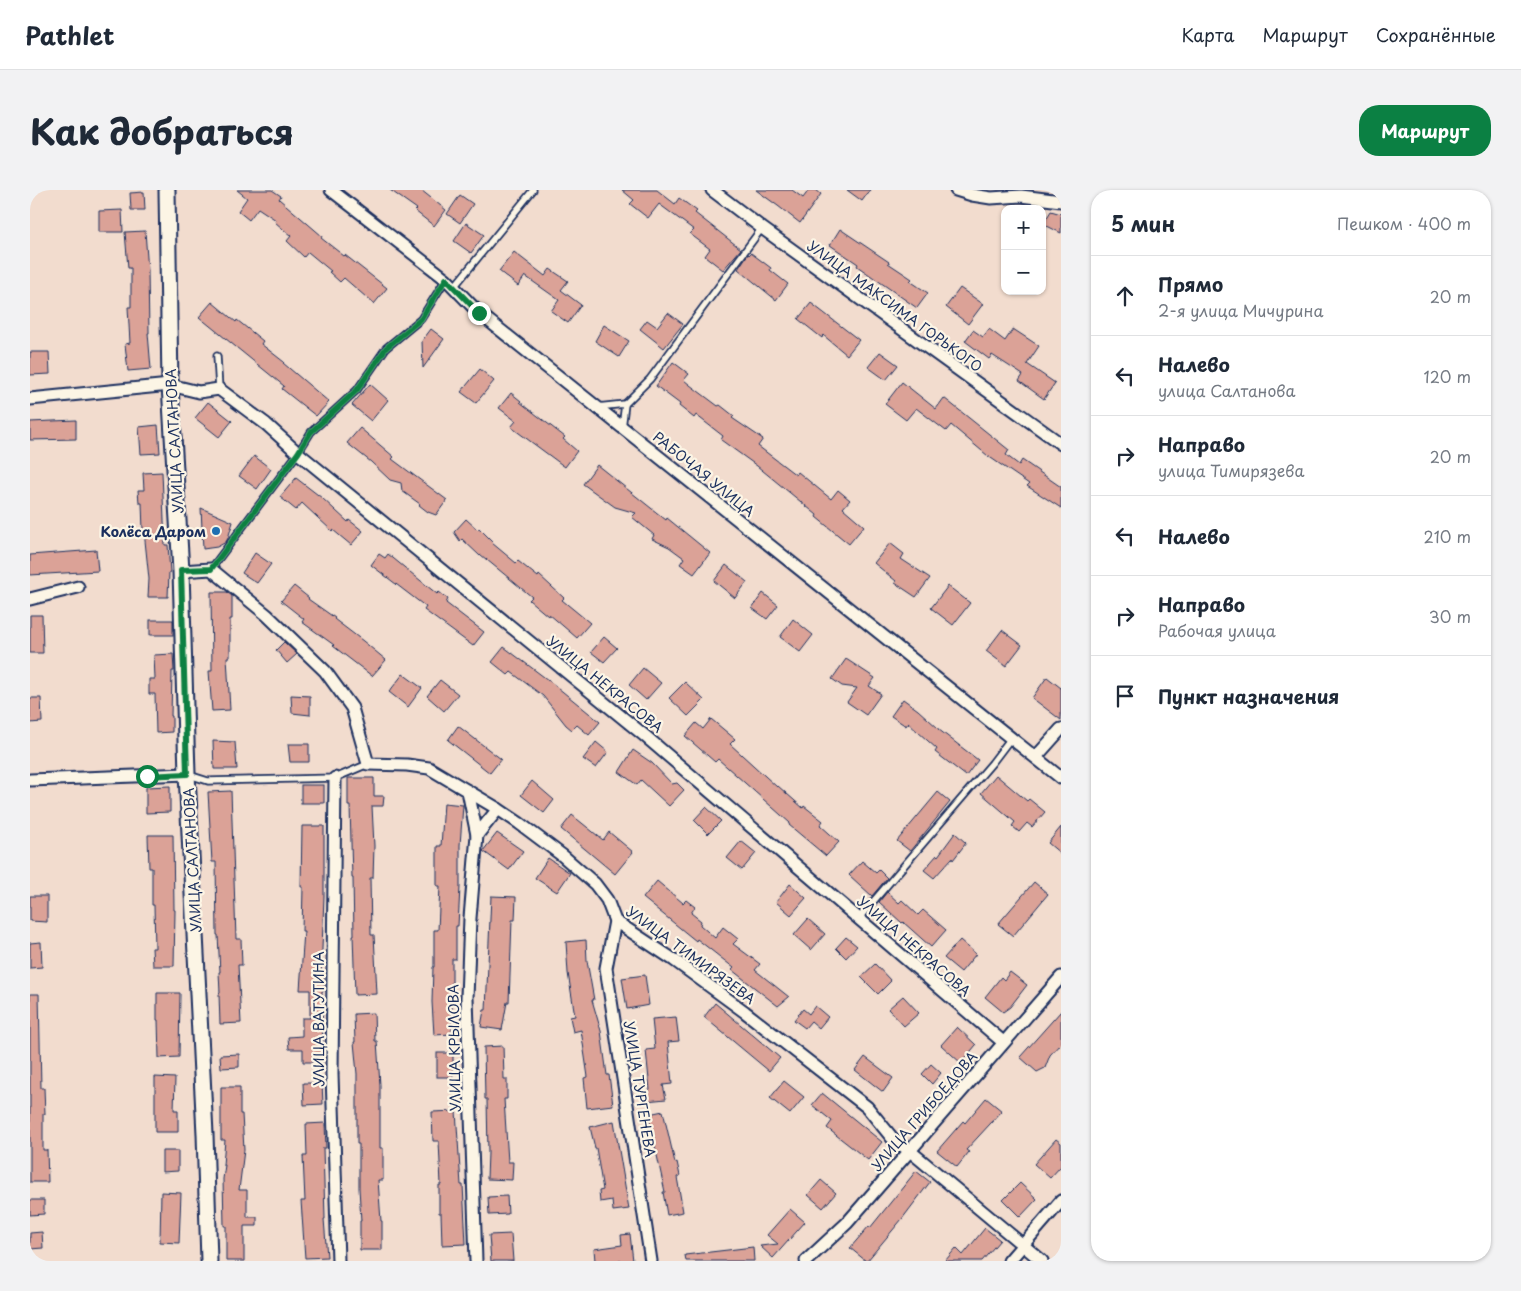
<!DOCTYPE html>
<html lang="ru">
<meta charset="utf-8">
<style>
body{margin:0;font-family:"Playpen Sans",sans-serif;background:#f2f2f3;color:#1f2937}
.controls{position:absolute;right:15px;top:15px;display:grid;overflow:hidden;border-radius:10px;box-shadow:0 1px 4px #0004}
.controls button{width:45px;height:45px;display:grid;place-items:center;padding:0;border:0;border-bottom:1px solid #e0e1e3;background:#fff;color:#1f2937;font:25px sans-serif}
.stop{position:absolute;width:15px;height:15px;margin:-11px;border:4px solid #0b8043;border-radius:50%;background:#fff}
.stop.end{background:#0b8043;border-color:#fff;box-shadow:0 1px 5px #0008}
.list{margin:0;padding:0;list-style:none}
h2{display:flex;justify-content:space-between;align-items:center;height:65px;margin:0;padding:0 20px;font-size:21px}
h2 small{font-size:16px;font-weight:400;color:#747a83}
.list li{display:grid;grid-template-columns:32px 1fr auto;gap:15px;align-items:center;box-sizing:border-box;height:80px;padding:0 20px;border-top:1px solid #e0e1e3}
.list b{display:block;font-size:19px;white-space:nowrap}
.list p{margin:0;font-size:16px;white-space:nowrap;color:#747a83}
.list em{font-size:16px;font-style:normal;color:#747a83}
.icon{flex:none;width:28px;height:28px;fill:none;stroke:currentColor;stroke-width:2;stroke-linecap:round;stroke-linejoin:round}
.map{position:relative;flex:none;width:1031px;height:1071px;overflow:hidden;border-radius:20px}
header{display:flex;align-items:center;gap:30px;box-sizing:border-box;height:70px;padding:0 25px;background:#fff;border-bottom:1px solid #e0e1e3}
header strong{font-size:24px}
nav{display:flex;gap:28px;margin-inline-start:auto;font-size:18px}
.intro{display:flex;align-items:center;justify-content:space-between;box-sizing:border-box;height:120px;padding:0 30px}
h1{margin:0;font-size:35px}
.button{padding:12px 22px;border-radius:20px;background:#0b8043;color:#fff;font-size:18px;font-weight:700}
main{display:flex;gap:30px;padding:0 30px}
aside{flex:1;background:#fff;border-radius:20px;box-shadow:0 1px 4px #0004}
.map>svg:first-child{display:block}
.building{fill:#dba297;stroke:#1b2f5e}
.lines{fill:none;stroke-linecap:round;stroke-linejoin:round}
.service-casing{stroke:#1b2f5e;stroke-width:9}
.minor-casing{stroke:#1b2f5e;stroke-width:15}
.secondary-casing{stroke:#1b2f5e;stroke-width:19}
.service{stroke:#fcf5e5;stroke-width:5.5}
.minor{stroke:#fcf5e5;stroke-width:11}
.secondary{stroke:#fcf5e5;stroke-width:15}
.route{stroke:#0b8043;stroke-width:6}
.poi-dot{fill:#1f6fb2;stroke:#fcf5e5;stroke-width:2}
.labels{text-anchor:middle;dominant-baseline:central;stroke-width:4.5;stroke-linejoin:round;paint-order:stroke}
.street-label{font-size:14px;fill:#1b2f5e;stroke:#fcf5e5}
.poi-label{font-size:14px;font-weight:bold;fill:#1b2f5e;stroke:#fcf5e5;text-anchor:end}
</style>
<header>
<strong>Pathlet</strong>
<nav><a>Карта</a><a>Маршрут</a><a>Сохранённые</a></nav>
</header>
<div class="intro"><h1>Как добраться</h1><a class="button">Маршрут</a></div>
<main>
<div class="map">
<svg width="1031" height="1071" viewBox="0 0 1031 1071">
<rect width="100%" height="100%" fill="#f2dcce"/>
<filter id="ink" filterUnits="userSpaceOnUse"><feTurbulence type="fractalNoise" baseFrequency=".02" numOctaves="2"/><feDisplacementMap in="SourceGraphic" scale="10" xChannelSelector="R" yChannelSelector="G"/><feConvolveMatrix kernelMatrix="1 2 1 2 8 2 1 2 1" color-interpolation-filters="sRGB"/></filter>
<g filter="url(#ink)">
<g class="building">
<path d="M207 0H242L251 6 249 9 292 46 291 48 314 66 315 65 357 98 344 114 314 88 310 92 299 82 301 81 278 62 274 67 257 51 261 46 245 32 246 30 228 18 219 30 208 21 217 8Z"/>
<path d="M360 0H391L416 20 404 36 385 21 387 19Z"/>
<path d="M592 0H627L645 14 649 8 667 21 665 23 711 59 693 80 675 66 680 59 660 44 664 40 629 14 618 28 600 14 604 10Z"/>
<path d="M726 0H762L773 8 779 0H786L791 4 770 33 748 16Z"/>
<path d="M817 0H840L832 11Z"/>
<path d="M114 2 115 20H101L100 3Z"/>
<path d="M430 5 443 14 430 33 417 24Z"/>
<path d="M92 20 93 42H69V21Z"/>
<path d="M1021 21 1031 24V43L1013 34Z"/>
<path d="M436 33 454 45 441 63 424 51Z"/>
<path d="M810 39 859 72 858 73 882 89 880 91 898 103 887 118 827 76 828 74 800 55Z"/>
<path d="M115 41 118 81 119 143H118L121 179 98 181 95 154 100 153 98 117H101V78H98L95 42Z"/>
<path d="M484 62 515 86 520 79 538 91 531 100 551 115 538 133 521 121 529 110 495 86 488 96 469 81Z"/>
<path d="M721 63 741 78 740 80 758 94 746 110 708 79 718 64 719 65Z"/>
<path d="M930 98 953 114 938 134 916 117Z"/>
<path d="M182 112 206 132 207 130 233 151 231 154 254 172 253 173 299 212 286 226 252 199 254 196 169 127Z"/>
<path d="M781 113 829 150 817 165 793 145 792 148 768 129Z"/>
<path d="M638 123 653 134 634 158 610 139 617 130 627 137Z"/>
<path d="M574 135 599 151 589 167 565 151Z"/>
<path d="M401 139 414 149 393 178 392 151Z"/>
<path d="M959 139 975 151 983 139 1009 156 997 174 1025 193 1014 209 989 191 993 185 962 165 959 169 935 151 943 140 953 147Z"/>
<path d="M0 162H19L20 184 0 185Z"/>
<path d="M850 162 868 175 856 190 838 177Z"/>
<path d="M643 172 659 184 654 190 660 195 688 216 690 215 704 226 702 228 733 249 728 256 766 285 768 282 801 309 808 300 820 310 813 318 834 336 819 354 786 327 787 325 727 276 691 250 693 246 666 225 664 228 649 216 650 214 626 196Z"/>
<path d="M450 179 464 191 446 213 431 202Z"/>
<path d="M872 192 906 219 914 208 979 260 976 265 989 275 992 270 1031 297V318L997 296 999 294 958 266 921 235 916 241 886 218 876 230 855 214Z"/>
<path d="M340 194 358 210 341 231 322 215Z"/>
<path d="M481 203 491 211 490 212 535 247 533 249 547 261 535 277 481 237 486 231 469 218Z"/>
<path d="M178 212 202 231 189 247 165 228Z"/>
<path d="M46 230V249L0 250V232Z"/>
<path d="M128 235 130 263 111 264 109 237Z"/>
<path d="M330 238 364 267 362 269 417 310 406 325 398 322 389 315 390 314 372 301 371 293 360 290 341 272 317 253Z"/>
<path d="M224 266 241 279 227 299 209 286Z"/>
<path d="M567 275 636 330 637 328 680 363 664 384 650 374 654 368 639 357 622 349 624 345 602 327 606 323 585 317 553 294Z"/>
<path d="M132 282 135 355H138L140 382H139L138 407H118L119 389 114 341H113L112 313H109L108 300H114L113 283Z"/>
<path d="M266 288 292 308 318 332 319 330 333 341 321 355 303 340 302 341 272 313 266 320 250 307Z"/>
<path d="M171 318 203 332 198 348 196 352 187 357 173 359Z"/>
<path d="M436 329 448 340 449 338 463 352 462 353 486 373 488 371 508 387 509 385 534 408 532 410 560 433 547 448 519 424 518 426 499 410 502 407 451 365 450 366 432 349 430 351 424 342Z"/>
<path d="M860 353 874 364 871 369 900 388 886 407 865 393 866 391 844 373Z"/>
<path d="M66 360 68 381 0 385V365Z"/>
<path d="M225 363 241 374 227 393 212 383Z"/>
<path d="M349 364 355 368 358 364 407 404 409 402 418 409 416 413 454 442 443 456 394 420 396 417 341 375Z"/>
<path d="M696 375 717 392 705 408 684 391Z"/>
<path d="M264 396 279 408 278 409 305 428 304 429 333 451 356 470 342 486 303 456 304 455 272 432 274 429 251 411Z"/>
<path d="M918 396 940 413 923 435 901 418Z"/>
<path d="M181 402H197L202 406V429H200V467H197L200 520 182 521 179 481H182Z"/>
<path d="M733 403 748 415 737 429 722 418Z"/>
<path d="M0 425H12L13 463H0Z"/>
<path d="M763 429 783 445 770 462 750 447Z"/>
<rect x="120" y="430" width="23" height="15"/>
<path d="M972 440 992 455 976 476 956 461Z"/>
<path d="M574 447 587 458 574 472 561 462Z"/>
<path d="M254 452 267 464 257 473 246 460Z"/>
<path d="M474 457 522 493 570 532 559 545 547 535 542 540 536 535 513 506 481 482 478 485 462 472Z"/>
<path d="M143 464 144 481H142L141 526H142V542L126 543 125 504H119V489H125L124 465Z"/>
<path d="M816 469 845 488 839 496 851 504 836 525 817 512 827 498 812 496 802 489Z"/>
<path d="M613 478 631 493 616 510 599 495Z"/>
<path d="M373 484 392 498 378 517 359 502Z"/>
<path d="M1017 487 1031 498V530L1002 508Z"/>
<path d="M410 490 428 504 414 521 397 506Z"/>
<path d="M655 492 674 510 658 526 639 508Z"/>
<path d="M261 505 280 506V525L262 523Z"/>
<path d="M0 508H11L12 532 0 533Z"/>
<path d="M873 509 888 520 908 538V539L948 570 936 586 905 562 907 559 878 533 876 536 861 526Z"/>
<path d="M681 529 705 549 700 554 747 597 748 596 773 618 774 616 793 631 790 635 809 652 796 666 759 635 760 633 688 569 685 572 655 546 666 533 673 539Z"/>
<path d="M428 536 471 569 460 583 418 550Z"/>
<path d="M183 551 205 552 207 579H184Z"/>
<path d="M566 552 578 562 566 578 553 569Z"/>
<path d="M258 554H279V572H260Z"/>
<path d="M603 560 622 573 642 594 647 593 654 600 639 616 611 590 607 595 589 582Z"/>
<path d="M966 585 997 611 999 609 1015 622 1002 637 997 633 989 642 982 636 985 632 951 603Z"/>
<path d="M318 588H344V606H354L353 616H342L344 656 343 688H340L341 745H344L347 804 325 805 323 745H324L323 688H322L320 616H318Z"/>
<path d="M502 591 524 610 514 623 491 605Z"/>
<rect x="271" y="595" width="23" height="18"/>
<path d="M140 596V622L116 623V597Z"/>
<path d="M201 601 206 749H211L212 775H208L211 833 190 834 189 804 190 803 189 782H190L188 745H187L186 672H182L178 602Z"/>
<path d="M908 602 920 612 880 661 867 651Z"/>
<path d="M414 613 433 615 430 655V697L428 736H426V769H422V844L404 845 402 812 403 777H404V740H408L410 696H407V656H411Z"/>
<path d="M676 617 691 631 678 644 664 630Z"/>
<path d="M542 625 573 650 579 642 603 662 585 684 531 639Z"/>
<path d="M272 636H294V706L291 785H294V801H292L293 872H273V859H259L258 847 272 846V828H280V800H270L274 741H272L273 697H271Z"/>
<path d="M1031 637V664L1018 653Z"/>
<path d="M467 643 493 661 479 680 453 661Z"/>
<path d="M925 643 936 653 923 670 922 668 904 688 894 680 907 665 908 666Z"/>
<path d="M118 645H143L144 720H145L144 776H123L122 758H125L124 715H122V678H119Z"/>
<path d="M711 651 726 663 712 680 697 668Z"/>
<path d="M518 668 540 683 527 702 505 688Z"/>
<path d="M832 671 846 683 849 680 857 688 842 706 819 685Z"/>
<path d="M627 691 653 713 656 710 665 717 661 723 671 731 670 735 685 748 693 737 708 749 703 754 730 774 725 780 759 807 748 816 702 780 704 778 667 749 666 751 613 708Z"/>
<path d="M1004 692 1018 704 983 746 968 734Z"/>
<path d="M760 694 776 708 761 725 746 712Z"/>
<path d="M857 702 869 713 872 710 888 725 893 720 916 740 901 757 873 732 872 733 849 712Z"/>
<path d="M0 706H17V732L0 731Z"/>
<path d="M461 706 486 707 485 730H482L479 812H477L472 840 451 837 454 820H456Z"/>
<path d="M778 729 795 744 781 760 764 745Z"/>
<path d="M816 747 827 756 816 768 806 758Z"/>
<path d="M556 750 557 771 564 810H562L571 841 577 885H579L583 915 557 918 554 888 558 887 551 840 543 842 540 827 545 826 538 783 536 752Z"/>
<path d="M930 750 946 764 931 782 914 768Z"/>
<path d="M11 752 12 777 0 778V753Z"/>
<path d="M845 774 861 791 848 804 831 787Z"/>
<path d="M980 782 997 795 980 817 973 822 955 807 971 787 974 790Z"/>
<path d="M615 785 619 815 597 819 592 788Z"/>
<path d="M127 803H150L149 867 129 868 128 830H127Z"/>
<path d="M0 804H9L11 898H14L15 924H13V960H17L18 992H0Z"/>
<path d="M873 806 889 823 874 836 858 819Z"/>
<path d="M685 813 750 868 739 881 674 827Z"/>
<path d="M785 816 798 827 789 838 781 831 775 838 764 830 773 819 779 824Z"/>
<path d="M1031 821V853L1020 865 1015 878 1007 882 990 867Z"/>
<path d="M344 823 345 851H347L350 895V958H353V990H348L351 1031H352V1060H330V1031H331L329 998V954H327V884L324 852H325L324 824Z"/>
<path d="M646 827 649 851 638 852 642 894 633 895 636 909 616 911 614 902 620 900 616 860 625 859 622 829Z"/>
<path d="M927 837 946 855 931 873 911 855Z"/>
<path d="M473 856 474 889H477V909H474L478 972H483L482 990 457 989 458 963 457 909H455L454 857Z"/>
<rect x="407" y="863" width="16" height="24"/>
<path d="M209 864V877L191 878 190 865Z"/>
<path d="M835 867 863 888 853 902 825 880Z"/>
<path d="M901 874 911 883 902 894 892 884Z"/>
<path d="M125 887 145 888 144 920H148V942H125Z"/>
<path d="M754 891 774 907 760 924 740 908Z"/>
<path d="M273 893H292L293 914 274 915Z"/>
<path d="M191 897H210V924H212L214 960 209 1000H217V1027H227V1036H214V1071H196V1036H194L193 989 195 975H193L195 950H191Z"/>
<path d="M792 903 852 952 838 970 797 938 802 931 782 915Z"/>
<path d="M956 908 972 921 936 960 939 962 927 977 907 961 933 931 935 933Z"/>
<path d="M426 921 431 995H433L436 1054 412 1055 411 1023H409V995H411L409 951H403L402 922Z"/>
<path d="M633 921 645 973 647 972 650 986 647 987 653 1022 637 1025 633 1002H635L619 929H620L619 924Z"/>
<path d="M584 931 599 1019 583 1021 582 1010 570 1012 569 1001 573 1000 566 958H565L560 937Z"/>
<path d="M295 933 296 958H293L295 1029H294L297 1067 275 1068 271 1011H275L273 966H277L276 934Z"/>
<path d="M1026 949 1031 953V976L1020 988 1004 974Z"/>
<path d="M132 961H148V981L132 982Z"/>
<path d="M886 981 900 992 872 1029 837 1071H836L820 1058 839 1036 840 1038Z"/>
<path d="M791 990 806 1003 793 1018 778 1005Z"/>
<path d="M990 993 1007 1009 990 1027 973 1010Z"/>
<path d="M131 1002 151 1003 149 1053 130 1052Z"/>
<path d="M477 1006 478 1024 459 1025 458 1007Z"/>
<path d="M0 1010H14V1024L0 1025Z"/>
<path d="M760 1019 775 1032 743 1068 730 1056 748 1054 737 1045Z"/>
<path d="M955 1038 970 1050 952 1071H915L926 1058 933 1065Z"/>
<path d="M12 1042 13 1058 0 1059V1043Z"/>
<path d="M481 1044 483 1071H461L459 1045Z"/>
<path d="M600 1044 603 1071H565L564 1059 592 1055 591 1045Z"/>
<path d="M723 1057 724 1071H656L655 1065Z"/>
</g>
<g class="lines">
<defs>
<g id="service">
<path d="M424 97 503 0"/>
<path d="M187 166 189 199"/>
<path d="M567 217 595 214"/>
<path d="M592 238 595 214 620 189 732 38"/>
<path d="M181 379 268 263 281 242 327 200 356 158 391 129 416 89"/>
<path d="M159 585 178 591 305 588 338 574"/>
<path d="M829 728 962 573 981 548"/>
</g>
<g id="minor">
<path d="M301 0 416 89 449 123 1031 588"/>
<path d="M682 0 732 38 1031 254"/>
<path d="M926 0 942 5 961 8 991 6 1031 11"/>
<path d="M0 209 140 195 169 202 189 199 236 234 268 263 615 546 973 852"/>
<path d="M151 381 181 379 237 425 295 481 322 518 338 574 377 575 399 578 468 619 489 633 533 666 565 694 577 710 585 731 644 770 715 822 837 917 863 949 880 961 1012 1071"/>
<path d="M0 409 48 397"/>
<path d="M1006 567 1031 539"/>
<path d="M305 588 302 884 308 1071"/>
<path d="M0 590 157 584"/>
<path d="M438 601 447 645 440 728 437 808 446 1071"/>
<path d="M447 645 468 619"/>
<path d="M585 731 576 778 621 1071"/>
<path d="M776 1071 817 1033 1031 787"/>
<path d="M979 1071 1031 1011"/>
</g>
<path id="secondary" d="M137 0 140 195 151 381 157 584 175 944 179 1071"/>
</defs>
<use href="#service" class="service-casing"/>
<use href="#minor" class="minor-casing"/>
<use href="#secondary" class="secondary-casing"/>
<use href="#service" class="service"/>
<use href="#minor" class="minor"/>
<use href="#secondary" class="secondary"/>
</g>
</g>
<g class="lines" filter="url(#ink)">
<path class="route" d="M117 586 157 584 151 380 181 379 268 263 281 242 327 200 356 158 391 129 416 89 449 123"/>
</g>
<circle class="poi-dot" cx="186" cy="341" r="5"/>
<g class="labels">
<g class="street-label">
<text transform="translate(865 116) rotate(36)">УЛИЦА МАКСИМА ГОРЬКОГО</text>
<text transform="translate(144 251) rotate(-93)">УЛИЦА САЛТАНОВА</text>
<text transform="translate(674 284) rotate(39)">РАБОЧАЯ УЛИЦА</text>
<text transform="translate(575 494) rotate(39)">УЛИЦА НЕКРАСОВА</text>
<text transform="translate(162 670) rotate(-93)">УЛИЦА САЛТАНОВА</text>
<text transform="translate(884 756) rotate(41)">УЛИЦА НЕКРАСОВА</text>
<text transform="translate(661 765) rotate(36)">УЛИЦА ТИМИРЯЗЕВА</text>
<text transform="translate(288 829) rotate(-90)">УЛИЦА ВАТУТИНА</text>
<text transform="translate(424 858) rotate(-91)">УЛИЦА КРЫЛОВА</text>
<text transform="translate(610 899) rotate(81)">УЛИЦА ТУРГЕНЕВА</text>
<text transform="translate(894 921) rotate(-49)">УЛИЦА ГРИБОЕДОВА</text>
</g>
<g class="poi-label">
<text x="176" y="341">Колёса Даром</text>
</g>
</g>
</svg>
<div class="controls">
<button>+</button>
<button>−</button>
</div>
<div class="stop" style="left:117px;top:586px"></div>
<div class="stop end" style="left:449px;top:123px"></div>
</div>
<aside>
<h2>5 мин<small>Пешком · 400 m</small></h2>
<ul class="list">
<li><svg class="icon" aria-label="ahead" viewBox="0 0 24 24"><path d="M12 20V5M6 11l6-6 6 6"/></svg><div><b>Прямо</b><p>2-я улица Мичурина</p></div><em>20 m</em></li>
<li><svg class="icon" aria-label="left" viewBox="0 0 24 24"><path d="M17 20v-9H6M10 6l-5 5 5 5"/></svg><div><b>Налево</b><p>улица Салтанова</p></div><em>120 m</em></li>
<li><svg class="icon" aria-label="right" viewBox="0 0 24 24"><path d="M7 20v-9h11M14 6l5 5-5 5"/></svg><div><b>Направо</b><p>улица Тимирязева</p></div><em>20 m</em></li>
<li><svg class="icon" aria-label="left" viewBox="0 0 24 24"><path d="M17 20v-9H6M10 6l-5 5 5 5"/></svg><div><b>Налево</b></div><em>210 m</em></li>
<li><svg class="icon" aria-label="right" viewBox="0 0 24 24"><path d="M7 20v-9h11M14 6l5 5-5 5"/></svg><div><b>Направо</b><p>Рабочая улица</p></div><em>30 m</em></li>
<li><svg class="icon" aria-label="arrive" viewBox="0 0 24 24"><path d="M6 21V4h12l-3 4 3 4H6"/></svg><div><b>Пункт назначения</b></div></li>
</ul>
</aside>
</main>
